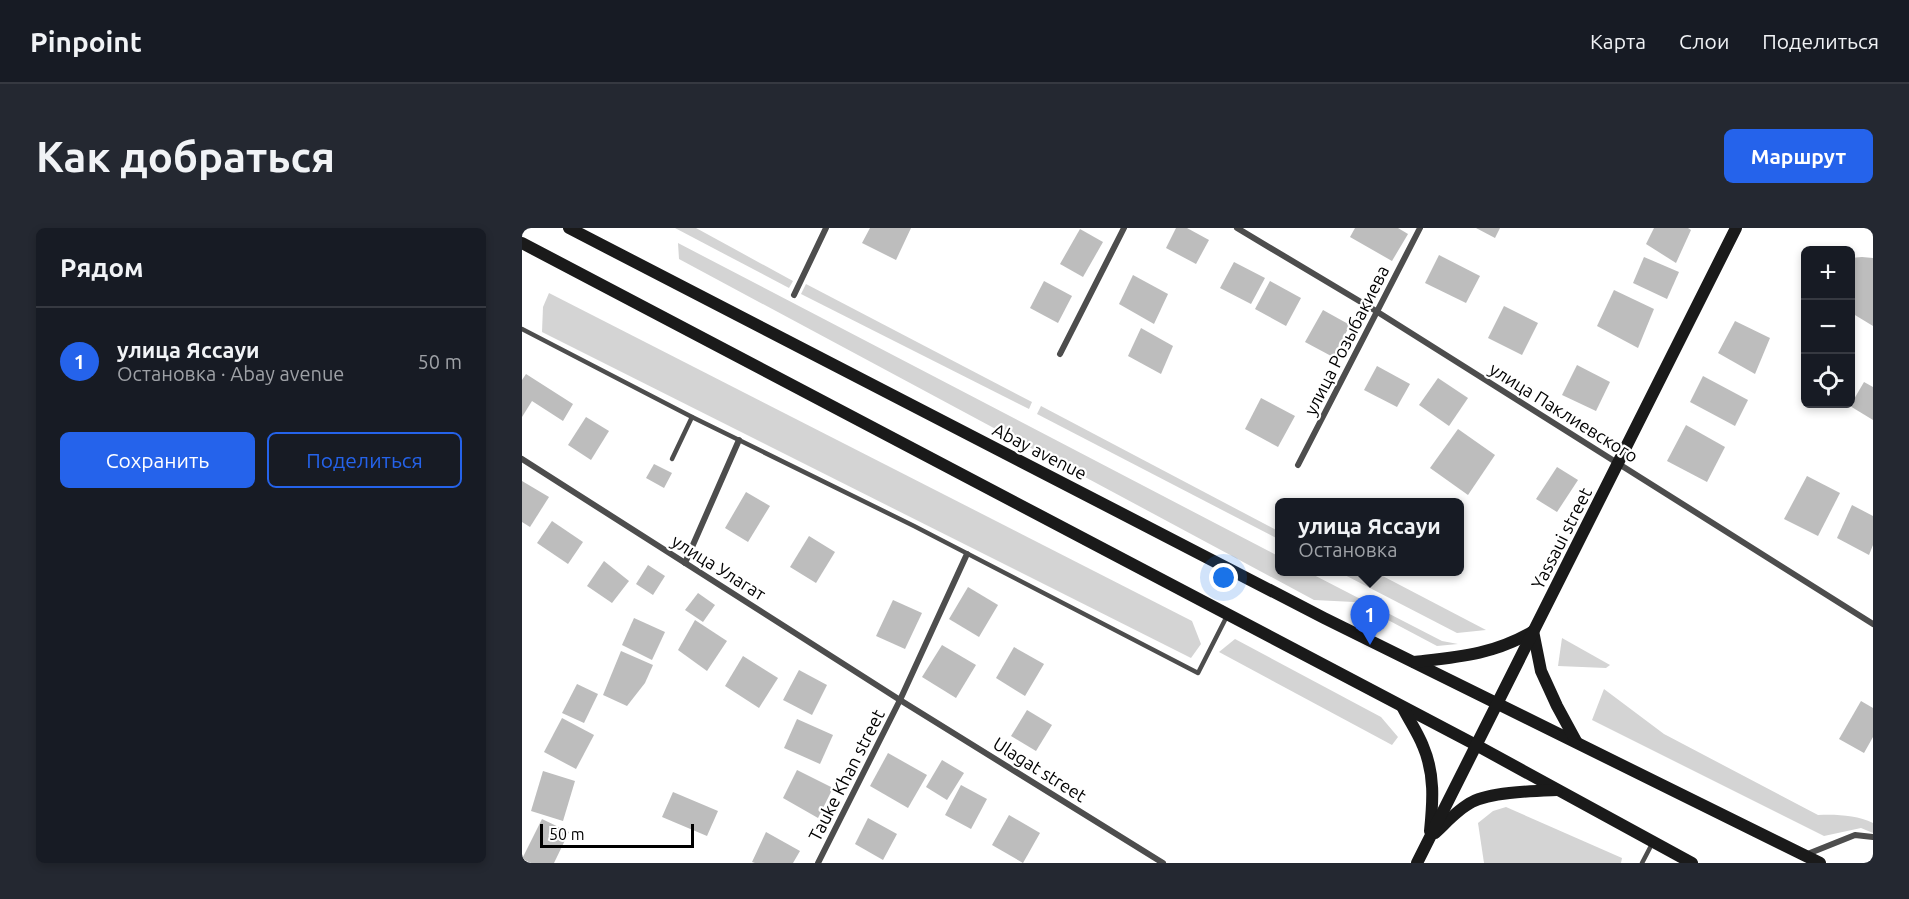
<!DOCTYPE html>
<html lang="ru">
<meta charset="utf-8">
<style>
body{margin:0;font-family:Ubuntu,sans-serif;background:#242831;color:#f1f3f6}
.controls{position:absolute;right:18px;top:18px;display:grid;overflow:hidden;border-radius:9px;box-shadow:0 3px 9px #0003}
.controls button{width:54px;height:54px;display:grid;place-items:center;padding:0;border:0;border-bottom:2px solid #363941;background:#171b24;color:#f1f3f6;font:30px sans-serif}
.scale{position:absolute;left:18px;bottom:15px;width:154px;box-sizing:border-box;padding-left:6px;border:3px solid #000;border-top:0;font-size:16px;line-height:21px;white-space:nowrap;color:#000;-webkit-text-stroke:4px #fff;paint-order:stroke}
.you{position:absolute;left:702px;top:350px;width:21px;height:21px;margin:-15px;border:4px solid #fff;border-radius:50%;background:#1a73e8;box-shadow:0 0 0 9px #1a73e833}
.badge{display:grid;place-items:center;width:39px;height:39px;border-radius:50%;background:#2563eb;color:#fff;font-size:20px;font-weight:700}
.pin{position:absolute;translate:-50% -50px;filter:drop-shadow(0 2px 3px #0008)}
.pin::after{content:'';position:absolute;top:32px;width:21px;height:18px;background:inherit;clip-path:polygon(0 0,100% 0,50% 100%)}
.popup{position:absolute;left:753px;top:270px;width:189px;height:78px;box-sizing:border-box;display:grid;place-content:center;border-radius:9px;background:#171b24;filter:drop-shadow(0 2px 4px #0005);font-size:20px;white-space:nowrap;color:#9ea1a6}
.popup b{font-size:22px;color:#f1f3f6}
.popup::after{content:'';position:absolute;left:50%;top:100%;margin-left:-12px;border:12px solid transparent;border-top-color:#171b24}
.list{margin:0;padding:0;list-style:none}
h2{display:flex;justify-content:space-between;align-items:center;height:78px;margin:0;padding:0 24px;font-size:26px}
h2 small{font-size:20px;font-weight:400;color:#9ea1a6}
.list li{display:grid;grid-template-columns:39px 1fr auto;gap:18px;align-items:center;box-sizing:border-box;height:108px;padding:0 24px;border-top:2px solid #363941}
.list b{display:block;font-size:22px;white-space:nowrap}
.list p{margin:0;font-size:20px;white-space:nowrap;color:#9ea1a6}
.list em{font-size:20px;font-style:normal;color:#9ea1a6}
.actions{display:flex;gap:12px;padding:18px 24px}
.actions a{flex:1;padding:14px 0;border:2px solid #2563eb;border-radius:9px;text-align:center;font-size:21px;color:#2563eb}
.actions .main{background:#2563eb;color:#fff}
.icon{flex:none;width:33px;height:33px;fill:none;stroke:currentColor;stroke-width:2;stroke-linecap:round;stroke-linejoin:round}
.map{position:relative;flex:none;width:1351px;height:635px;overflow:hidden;border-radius:9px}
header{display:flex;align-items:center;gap:36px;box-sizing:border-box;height:84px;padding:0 30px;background:#171b24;border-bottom:2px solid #363941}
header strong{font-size:28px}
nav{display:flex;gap:33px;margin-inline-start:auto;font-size:21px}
.intro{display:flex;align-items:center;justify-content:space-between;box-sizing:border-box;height:144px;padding:0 36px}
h1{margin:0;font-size:42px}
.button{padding:15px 27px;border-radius:9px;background:#2563eb;color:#fff;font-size:21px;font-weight:700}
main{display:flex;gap:36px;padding:0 36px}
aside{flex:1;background:#171b24;border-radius:9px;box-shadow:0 3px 9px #0003}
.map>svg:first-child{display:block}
.green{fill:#d4d4d4}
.building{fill:#bdbdbd}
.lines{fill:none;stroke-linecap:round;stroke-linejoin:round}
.service{stroke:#4d4d4d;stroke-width:4.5}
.minor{stroke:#4d4d4d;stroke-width:6}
.secondary{stroke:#1a1a1a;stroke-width:12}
.labels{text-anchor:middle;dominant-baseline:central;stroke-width:4.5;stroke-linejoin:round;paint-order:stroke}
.street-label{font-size:18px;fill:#000;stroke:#fff}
</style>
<header>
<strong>Pinpoint</strong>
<nav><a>Карта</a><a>Слои</a><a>Поделиться</a></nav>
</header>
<div class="intro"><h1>Как добраться</h1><a class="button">Маршрут</a></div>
<main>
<aside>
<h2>Рядом<small></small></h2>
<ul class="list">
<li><span class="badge">1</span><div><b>улица Яссауи</b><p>Остановка · Abay avenue</p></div><em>50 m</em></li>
</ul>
<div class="actions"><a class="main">Сохранить</a><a>Поделиться</a></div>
</aside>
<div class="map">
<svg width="1351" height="635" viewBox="0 0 1351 635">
<rect width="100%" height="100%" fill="#fff"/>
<g class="green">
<path d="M153 0H174L271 53 267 60Z"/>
<path d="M156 15 758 329V344H786L920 413 936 416 915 418 832 374 792 372 157 31Z"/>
<path d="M284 56 510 174 507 181 279 66Z"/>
<path d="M27 65 670 393 679 416 669 430 20 104 21 79Z"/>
<path d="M519 178 758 304V312L515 186Z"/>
<path d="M817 344H853L964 402 935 405Z"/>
<path d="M1040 410 1088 437 1084 440 1036 438Z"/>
<path d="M713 411 859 489 876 509 870 517 697 424Z"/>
<path d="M1082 461 1142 506 1296 587C1313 586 1335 587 1351 595V605L1339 600 1302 608 1070 492Z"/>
<path d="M984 579 1100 630 1099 635H962L956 595 971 583Z"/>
</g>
<g class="building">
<path d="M348 0H389L374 32 340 15Z"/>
<path d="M654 0H665L687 12 674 36 644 20Z"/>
<path d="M833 0H876L886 6 870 33 828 9Z"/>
<path d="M954 0H978L973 10Z"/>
<path d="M1132 0H1166L1169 2 1154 35 1124 16Z"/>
<path d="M558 1 581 14 561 49 538 36Z"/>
<path d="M917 27 958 48 944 75 903 55Z"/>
<path d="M1122 29 1157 44 1145 71 1111 55Z"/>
<path d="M1340 29 1351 30V98L1328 84V30Z"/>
<path d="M712 34 743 50 729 76 698 60Z"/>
<path d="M611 47 646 66 632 96 597 76Z"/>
<path d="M522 53 550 68 536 95 508 80Z"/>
<path d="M748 53 779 70 764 98 733 81Z"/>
<path d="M1092 62 1132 81 1116 120 1075 98Z"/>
<path d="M982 78 1016 95 1000 127 966 110Z"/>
<path d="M801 82 828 97 811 129 783 114Z"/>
<path d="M1213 93 1248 110 1233 146 1196 125Z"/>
<path d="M619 100 651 118 639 146 606 128Z"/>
<path d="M1055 137 1088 154 1074 183 1040 167Z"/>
<path d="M855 138 888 156 875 179 842 162Z"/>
<path d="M4 146 51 176 41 193 10 173 0 189V152Z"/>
<path d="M1181 148 1226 172 1213 198 1168 174Z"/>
<path d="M916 150 946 170 927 198 897 177Z"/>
<path d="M1342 154 1351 159V192L1328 178Z"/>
<path d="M739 170 773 188 756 219 723 201Z"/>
<path d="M64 189 87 203 69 232 46 217Z"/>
<path d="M1164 197 1203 219 1185 254 1145 233Z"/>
<path d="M936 201 973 227 946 267 908 240Z"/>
<path d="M132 236 150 245 142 260 124 250Z"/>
<path d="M1035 239 1056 252 1035 284 1014 271Z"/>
<path d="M1285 248 1318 265 1296 308 1262 291Z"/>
<path d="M0 253 27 269 8 299 0 294Z"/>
<path d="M224 264 248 278 226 314 203 300Z"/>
<path d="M1330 277 1351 288V317L1347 327 1315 310Z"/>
<path d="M30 293 61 314 46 336 15 315Z"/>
<path d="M287 308 313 324 294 355 268 339Z"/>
<path d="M82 333 107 353 90 375 65 358Z"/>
<path d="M126 337 143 348 131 367 114 356Z"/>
<path d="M446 359 476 377 457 409 427 391Z"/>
<path d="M176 365 193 377 181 394 163 382Z"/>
<path d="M371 372 400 385 383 421 354 408Z"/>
<path d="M112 390 143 404 130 432 100 417Z"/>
<path d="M173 392 205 413 185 443 156 422Z"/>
<path d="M420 417 454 437 434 470 400 449Z"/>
<path d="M492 419 522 436 503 468 474 450Z"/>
<path d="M99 423 131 437 123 455 105 478 81 467Z"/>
<path d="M221 428 256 450 237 480 203 458Z"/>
<path d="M277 442 305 457 290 487 261 472Z"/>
<path d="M55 456 76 466 62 495 40 485Z"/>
<path d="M1339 473 1351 480V509L1342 525 1317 511Z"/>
<path d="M505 482 530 497 514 523 489 508Z"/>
<path d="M40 490 72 507 54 541 22 524Z"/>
<path d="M275 491 311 507 298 536 262 520Z"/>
<path d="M366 525 405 547 386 580 348 558Z"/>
<path d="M420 532 442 545 425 572 404 559Z"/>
<path d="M275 542 311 560 296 590 261 570Z"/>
<path d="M21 543 53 553 41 593 9 583Z"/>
<path d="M439 557 465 571 449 601 423 587Z"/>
<path d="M151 564 196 583 185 608 140 589Z"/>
<path d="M487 587 518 605 501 635 470 617Z"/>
<path d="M346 590 375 606 361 632 333 616Z"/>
<path d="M20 591 47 604 32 635H9L0 631Z"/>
<path d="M244 604 278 623 271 635H233L230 634Z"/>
</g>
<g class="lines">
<g class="service">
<path d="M0 101 170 189 392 298 676 445 705 388"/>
<path d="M150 231 170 189"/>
<path d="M1120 635 1131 614"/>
</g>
<g class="minor">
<path d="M715 0 854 83 1351 396"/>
<path d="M272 67 304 0"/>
<path d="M538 126 602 0"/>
<path d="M0 231 378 472 641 635"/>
<path d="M776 237 898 0"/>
<path d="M163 335 217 212"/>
<path d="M1283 627 1333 607 1351 609"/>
<path d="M296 635 378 472 445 326"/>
</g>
<g class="secondary">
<path d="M47 0 802 390 1298 635"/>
<path d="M0 15 954 517 1170 635"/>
<path d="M1011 403 1019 443 1035 478 1054 513"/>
<path d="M892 434C936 429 970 427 1010 404"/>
<path d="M881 480C887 492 896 505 901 518 913 546 911 573 908 603"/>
<path d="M913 605C924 595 936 581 950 574 969 564 1012 563 1035 562"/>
<path d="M895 635C1000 423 1109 212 1214 0"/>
</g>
</g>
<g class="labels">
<g class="street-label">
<text transform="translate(824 112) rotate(-63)">улица Розыбакиева</text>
<text transform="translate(1042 184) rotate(32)">улица Паклиевского</text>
<text transform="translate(518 223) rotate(27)">Abay avenue</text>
<text transform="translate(1039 310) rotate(-63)">Yassaui street</text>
<text transform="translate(197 339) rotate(32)">улица Улагат</text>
<text transform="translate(518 541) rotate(32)">Ulagat street</text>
<text transform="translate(324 547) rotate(-63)">Tauke Khan street</text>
</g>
</g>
</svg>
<div class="controls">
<button>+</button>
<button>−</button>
<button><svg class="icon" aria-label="locate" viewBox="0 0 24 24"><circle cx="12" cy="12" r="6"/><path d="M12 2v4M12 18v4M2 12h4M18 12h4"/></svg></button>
</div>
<div class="scale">50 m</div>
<div class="you"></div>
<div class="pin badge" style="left:848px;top:417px">1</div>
<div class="popup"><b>улица Яссауи</b>Остановка</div>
</div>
</main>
